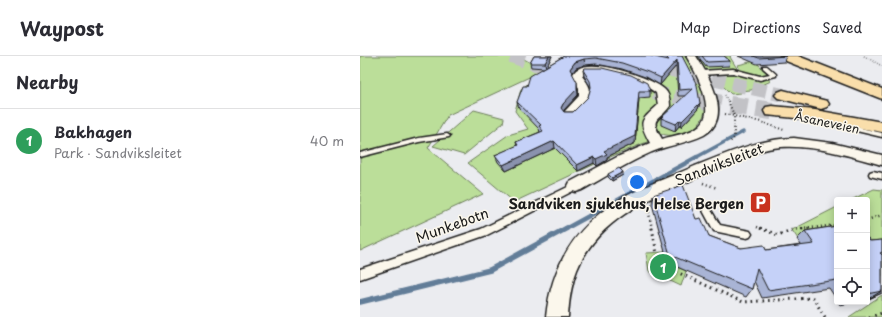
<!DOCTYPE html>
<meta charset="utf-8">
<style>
body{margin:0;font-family:"Playpen Sans",sans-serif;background:#f7f7f7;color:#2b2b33}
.controls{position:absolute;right:12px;bottom:12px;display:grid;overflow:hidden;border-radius:4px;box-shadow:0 2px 10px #0003}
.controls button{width:36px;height:36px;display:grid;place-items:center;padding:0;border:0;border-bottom:1px solid #e1e1e2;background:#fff;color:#2b2b33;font:20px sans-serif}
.you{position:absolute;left:277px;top:126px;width:14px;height:14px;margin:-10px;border:3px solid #fff;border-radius:50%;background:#1a73e8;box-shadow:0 0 0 6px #1a73e833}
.badge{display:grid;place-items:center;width:26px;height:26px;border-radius:50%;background:#0f766e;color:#fff;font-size:13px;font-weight:700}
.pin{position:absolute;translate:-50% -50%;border:2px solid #fff;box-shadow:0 1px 4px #0006}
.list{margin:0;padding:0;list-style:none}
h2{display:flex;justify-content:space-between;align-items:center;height:52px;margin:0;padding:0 16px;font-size:17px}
h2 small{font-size:13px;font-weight:400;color:#7c7c81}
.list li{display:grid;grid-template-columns:26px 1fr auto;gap:12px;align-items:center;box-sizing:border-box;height:64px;padding:0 16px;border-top:1px solid #e1e1e2}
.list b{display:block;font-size:15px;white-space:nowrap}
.list p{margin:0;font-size:13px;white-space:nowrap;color:#7c7c81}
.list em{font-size:13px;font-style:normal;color:#7c7c81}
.icon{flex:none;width:22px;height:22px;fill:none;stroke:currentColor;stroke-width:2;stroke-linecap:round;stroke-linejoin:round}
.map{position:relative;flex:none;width:522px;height:261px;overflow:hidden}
header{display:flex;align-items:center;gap:24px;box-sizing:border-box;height:56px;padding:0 20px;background:#fff;border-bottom:1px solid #e1e1e2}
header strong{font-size:19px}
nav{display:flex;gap:22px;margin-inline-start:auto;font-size:14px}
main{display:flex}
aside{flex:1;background:#fff}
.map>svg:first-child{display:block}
.green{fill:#bbde99;stroke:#6c7d5a}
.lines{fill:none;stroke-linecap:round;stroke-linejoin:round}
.stream-far2{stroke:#627d98;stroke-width:3.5}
.stream-far1{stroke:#627d98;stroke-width:4.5}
.stream{stroke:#627d98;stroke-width:5.5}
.trunk-tunnel-far1{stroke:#c2c2c6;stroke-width:14;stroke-dasharray:14 7;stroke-linecap:butt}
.trunk-tunnel{stroke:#c2c2c6;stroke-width:18;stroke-dasharray:18 9;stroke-linecap:butt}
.service-casing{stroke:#1c1c1c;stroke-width:3}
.minor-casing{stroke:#1c1c1c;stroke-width:3}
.trunk-casing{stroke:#1c1c1c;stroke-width:3}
.path-far3{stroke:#1c1c1c;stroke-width:1.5;stroke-dasharray:0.5 2;stroke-linecap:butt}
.path-far2{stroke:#1c1c1c;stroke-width:2;stroke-dasharray:1 2.5;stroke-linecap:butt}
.path-far1{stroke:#1c1c1c;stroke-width:2.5;stroke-dasharray:1 3;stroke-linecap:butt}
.path{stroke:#1c1c1c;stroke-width:3;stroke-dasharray:1.5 4;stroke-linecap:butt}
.service{fill:#fbf7ec;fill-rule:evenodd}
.minor{fill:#fbf7ec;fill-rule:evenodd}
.trunk{fill:#f9deab;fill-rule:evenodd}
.wall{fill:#a9b4d5;stroke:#1c1c1c}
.shaded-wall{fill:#8a92ae;stroke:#1c1c1c}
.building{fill:#c5d1f8;stroke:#1c1c1c}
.labels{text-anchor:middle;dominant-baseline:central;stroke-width:3;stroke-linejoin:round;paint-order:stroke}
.far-street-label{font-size:12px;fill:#1c1c1c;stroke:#fbf7ec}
.street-label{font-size:14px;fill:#1c1c1c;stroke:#fbf7ec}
.poi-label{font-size:14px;font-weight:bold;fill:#1c1c1c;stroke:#fbf7ec;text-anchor:end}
</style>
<header>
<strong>Waypost</strong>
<nav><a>Map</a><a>Directions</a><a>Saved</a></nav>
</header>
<main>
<aside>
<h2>Nearby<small></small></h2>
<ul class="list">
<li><span class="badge" style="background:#2e9e5b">1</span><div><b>Bakhagen</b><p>Park · Sandviksleitet</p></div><em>40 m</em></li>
</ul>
</aside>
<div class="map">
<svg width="522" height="261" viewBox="0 0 522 261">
<rect width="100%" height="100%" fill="#ebecf0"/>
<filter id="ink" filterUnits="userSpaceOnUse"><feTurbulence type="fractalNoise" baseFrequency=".025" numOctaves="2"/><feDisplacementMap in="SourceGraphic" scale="8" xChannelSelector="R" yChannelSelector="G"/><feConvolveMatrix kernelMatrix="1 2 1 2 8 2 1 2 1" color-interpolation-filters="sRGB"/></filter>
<g filter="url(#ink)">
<g class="green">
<path d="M0 0H159L181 13 202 9 214 14 213 21C225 32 223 36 216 50L205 51V61L230 46 229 29 218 19 220 15C238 18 289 22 298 39 300 41 299 45 300 48L283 65 284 73 292 84 250 101 154 146 108 107 148 79 168 73 155 55 161 33 179 19 178 17 88 59 68 92 123 138 0 195Z"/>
<path d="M208 0H325C333 11 342 22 345 35 353 65 327 87 298 77L293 65 304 57 294 28 235 5Z"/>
<path d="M334 0H371L370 1 378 14 345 15Z"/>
<path d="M394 5 411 19 403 21 380 16 378 9Z"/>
<path d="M371 16 395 23 406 22 411 25 391 34 380 35 381 37 371 38 352 19Z"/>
<path d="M114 54 144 62 143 67 104 99 73 90Z"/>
<path d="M514 133 522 134V220L507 202V144H491Z"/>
<path d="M477 151V179L438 183 432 174Z"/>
<path d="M305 196 308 207 326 215 321 230 289 215 286 197Z"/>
<path d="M522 239V261H489Z"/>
</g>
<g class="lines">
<path class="stream-far2" d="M335 102 383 76"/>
<path class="stream-far1" d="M205 173 337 101"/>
<path class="stream" d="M0 246 130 214 207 172"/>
<g class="trunk-tunnel-far1">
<path d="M151 0C216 23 282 36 350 46"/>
<path d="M249 0 423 39"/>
</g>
<path class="trunk-tunnel" d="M343 45 412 55"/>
<defs>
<g id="service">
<path d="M403 10H407L416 18V20L400 24 373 17 341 19 338 17 341 15 373 13 400 20 410 18 403 12Z"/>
<path d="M456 62 522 77V81L454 65 453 64Z"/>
<path d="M87 78 90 80 89 81 59 86 0 101V97L59 82Z"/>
<path d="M513 115 522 117V123L510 120 509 118 510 116Z"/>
<path d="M216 127 219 128 220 130 219 132 127 179 0 223V213L121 173Z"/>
<path d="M345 148 348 149 360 169 390 175 392 178 390 181 387 182 354 175 341 151 342 149Z"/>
</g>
<g id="minor">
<path d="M326 0H336C349 20 374 62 344 79 328 87 309 89 292 96 267 107 245 121 222 134L216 136 210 134 208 130 210 126 257 101 290 87C278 64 280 66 298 49L296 37C278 24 247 12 225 17L222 20C238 39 229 46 213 61H205L203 58 205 55 219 40V32L212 20C213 18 215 14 218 13 233 2 291 21 304 33 309 37 310 44 310 50 298 67 289 60 302 83 314 79 330 78 340 69 357 55 335 14 326 0Z"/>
<path d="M434 82 472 87 522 99V109C489 100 456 89 421 91 395 93 371 107 347 117 299 139 239 159 217 214 211 229 209 245 208 261H186C192 203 221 162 274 136 294 126 315 119 335 110 368 97 398 83 434 82Z"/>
</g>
<g id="trunk">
<path d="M420 0H438L522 33V43L421 3Z"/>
<path d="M423 34 467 45 469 48 467 51 461 53 418 42 415 39 418 36Z"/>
<path d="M412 50 455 54 522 66V76L455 64 406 59 404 55 406 51Z"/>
</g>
</defs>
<use href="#service" class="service-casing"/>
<use href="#minor" class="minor-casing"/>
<use href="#trunk" class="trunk-casing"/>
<g class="path-far3">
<path d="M504 0 522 10"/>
<path d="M365 39 368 46"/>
</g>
<g class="path-far2">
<path d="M368 45 374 59V82L369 87"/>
<path d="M365 58 401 66 424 74"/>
</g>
<g class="path-far1">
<path d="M343 127 357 132"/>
<path d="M288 152 292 173"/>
<path d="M507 164 522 159"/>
<path d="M397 171 402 173"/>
<path d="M441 173 477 169"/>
</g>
<g class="path">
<path d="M292 172 299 208 383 246 453 242 465 261"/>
<path d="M400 172 418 179 432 174 450 172"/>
<path d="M509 261 522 257"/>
</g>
<use href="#service" class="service"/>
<use href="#minor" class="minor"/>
<use href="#trunk" class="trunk"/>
</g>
<g class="wall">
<path d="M174 0H192L187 10 204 0 300 2 297 0H322L340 47 338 53 321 71 319 70 315 75 301 69V62L326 40H318L316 10 300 29 288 22 262 13 236 8 225 9 216 12 212 17 218 32V39L203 55 204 56H213L228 41 231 32 224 20 223 14 290 35V41L279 42 275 87 247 101V104L237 110 234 107 218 115 195 92 146 115 138 106 135 99 157 90 156 86 180 76 179 73 159 52 157 46 167 30 184 12 171 11 170 7Z"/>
<path d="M338 0H364L370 5 369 10 346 11Z"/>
<path d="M378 0H426L424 6 397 8Z"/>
<path d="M248 118 263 119 252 125 248 121Z"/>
<path d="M293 139 336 163 349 180 381 192 406 194 441 189 437 183 445 175 477 170V244L469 232 402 242 394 225 392 233 386 241 308 207 292 148Z"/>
<path d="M507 181 510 185 522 184V237L507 244Z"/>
<path d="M478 246H495L480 249Z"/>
</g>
<g class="shaded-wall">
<path d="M189 0H192L186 12 185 7Z"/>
<path d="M224 3 225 9 216 12 211 19 210 13 215 6Z"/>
<path d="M317 4 316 10 300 29 301 22Z"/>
<path d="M217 26 218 39 204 54 202 59 201 52 203 48Z"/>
<path d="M279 42 275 87 247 101V104L237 110 236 103 244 95Z"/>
<path d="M340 47 338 53 321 71 322 65Z"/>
<path d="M320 64 319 70 315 75 316 68Z"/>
<path d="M194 85 195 92 146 115 143 109Z"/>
<path d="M234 101V107L218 115 217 109Z"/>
<path d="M263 116V119L252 125V122Z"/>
<path d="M522 235V237L508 243 520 236Z"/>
</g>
<g class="building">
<path d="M174 0H189L185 7H170Z"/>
<path d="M204 0H290L309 4 305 0H322L337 29 340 47 322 65 320 64 316 68 301 62 332 33 319 34 317 4 301 22 288 16 262 7 236 2 224 3 215 6 210 13 217 26V33L203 48 201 52 204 56H213L228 41 231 31 230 25 223 14 225 12H242L271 19 287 27 290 35H279L275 80 244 95 247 98 236 103 234 101 217 109 194 85 143 109 135 99 158 89 156 86 183 75 179 70 181 69 157 46 163 30H167L170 20Z"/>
<path d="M342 0H364L370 5 347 6Z"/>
<path d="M393 0H426L399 2Z"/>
<path d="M259 112 263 116 252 122 248 118Z"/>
<path d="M323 129 336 163 341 162 349 180 381 192 404 189 406 194 454 188 445 175 477 170V224L408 234 397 212 392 233 310 199 293 139Z"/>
<path d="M507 181 510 185 522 184V196L520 197 522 199V235L507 238Z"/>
</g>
</g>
<defs>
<symbol id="parking-square" viewBox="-11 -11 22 22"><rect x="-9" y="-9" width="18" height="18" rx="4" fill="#c8321e" stroke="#fbf7ec"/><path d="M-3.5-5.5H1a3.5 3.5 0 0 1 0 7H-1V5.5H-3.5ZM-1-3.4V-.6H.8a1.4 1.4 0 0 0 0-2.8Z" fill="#fff"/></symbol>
</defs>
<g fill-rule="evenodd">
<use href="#parking-square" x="388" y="134" width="25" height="25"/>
</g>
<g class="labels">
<g class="far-street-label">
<text transform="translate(467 66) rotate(12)">Åsaneveien</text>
</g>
<g class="street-label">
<text transform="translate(359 108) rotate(-21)">Sandviksleitet</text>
<text transform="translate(92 169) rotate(-20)">Munkebotn</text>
</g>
<g class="poi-label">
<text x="384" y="147">Sandviken sjukehus, Helse Bergen</text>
</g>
</g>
</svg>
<div class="controls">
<button>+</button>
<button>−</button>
<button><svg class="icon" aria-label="locate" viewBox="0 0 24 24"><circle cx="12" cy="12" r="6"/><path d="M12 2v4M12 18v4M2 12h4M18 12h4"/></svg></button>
</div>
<div class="you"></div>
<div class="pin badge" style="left:303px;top:211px;background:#2e9e5b">1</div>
</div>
</main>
